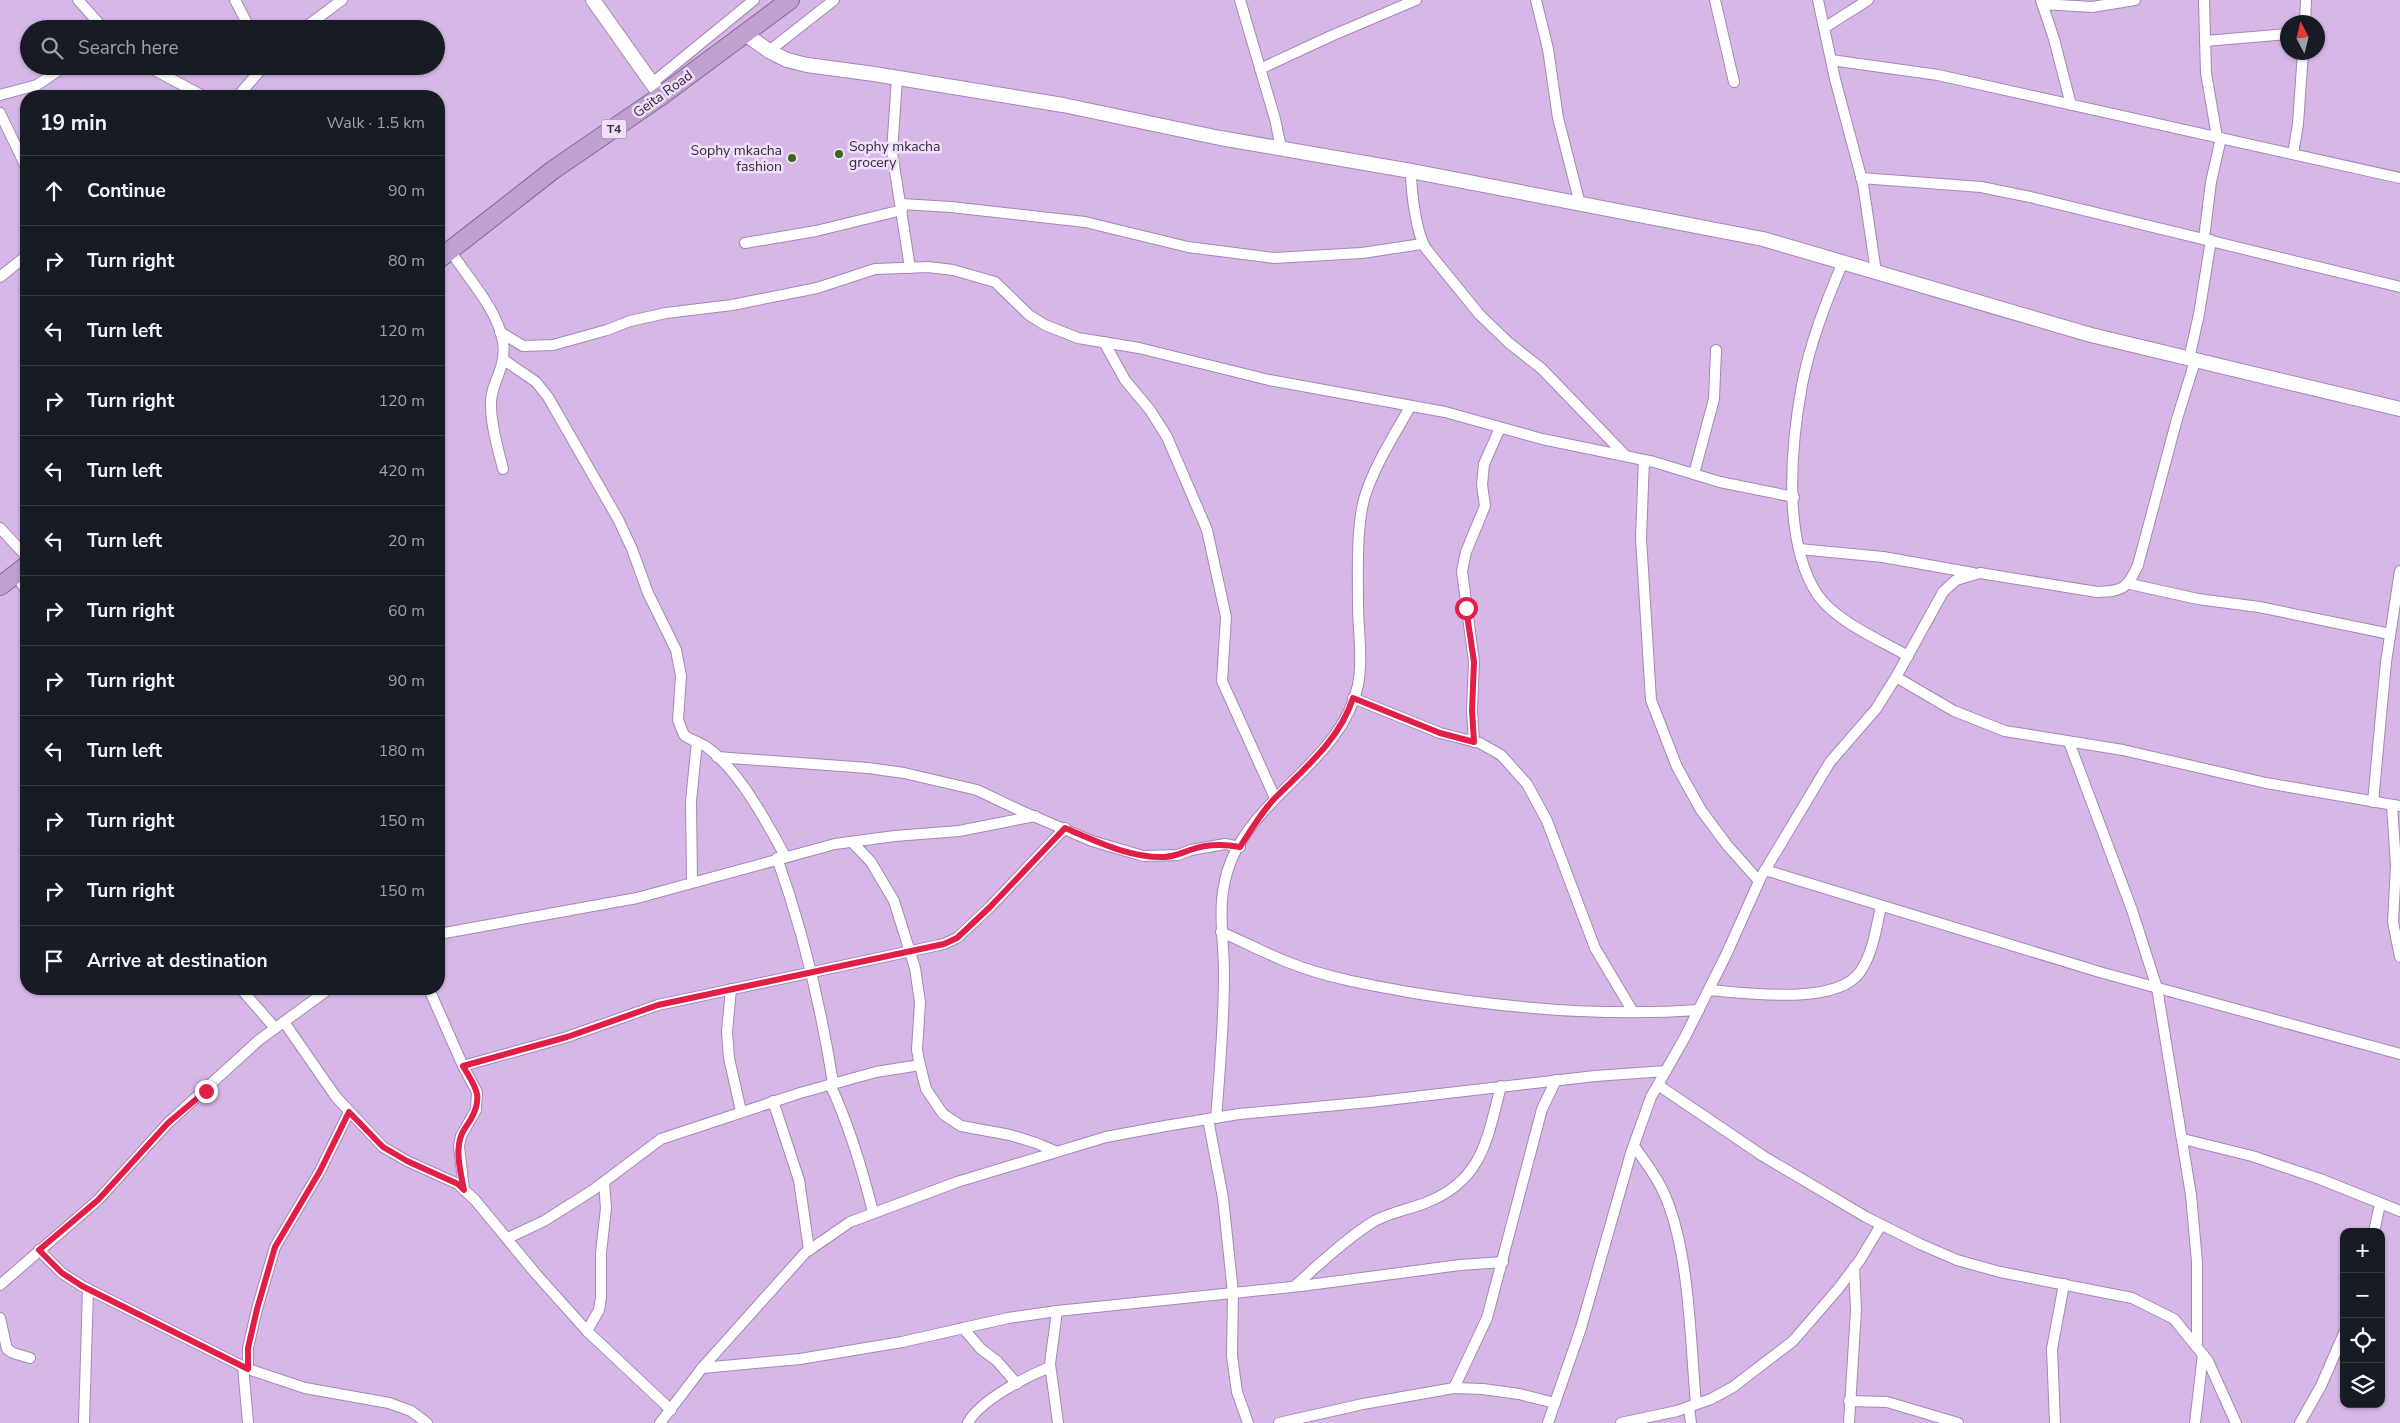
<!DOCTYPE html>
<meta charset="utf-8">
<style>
body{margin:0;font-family:"Nunito Sans",sans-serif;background:#20242c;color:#f1f3f6}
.controls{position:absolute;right:15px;bottom:15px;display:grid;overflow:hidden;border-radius:10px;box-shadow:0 1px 4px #0004}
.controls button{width:45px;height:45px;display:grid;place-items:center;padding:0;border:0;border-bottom:1px solid #363941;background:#171b24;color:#f1f3f6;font:25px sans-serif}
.compass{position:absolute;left:2280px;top:15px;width:45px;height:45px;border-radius:50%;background:#171b24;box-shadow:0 1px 4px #0004;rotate:353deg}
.stop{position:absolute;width:15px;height:15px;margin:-11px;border:4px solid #e11d48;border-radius:50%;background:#fff}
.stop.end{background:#e11d48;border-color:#fff;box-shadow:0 1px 5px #0008}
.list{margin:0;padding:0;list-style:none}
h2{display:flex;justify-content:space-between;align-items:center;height:65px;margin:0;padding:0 20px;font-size:21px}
h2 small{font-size:16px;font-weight:400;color:#9ea1a6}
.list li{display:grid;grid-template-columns:32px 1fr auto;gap:15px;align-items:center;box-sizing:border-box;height:70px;padding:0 20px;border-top:1px solid #363941}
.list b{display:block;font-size:19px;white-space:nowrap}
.list em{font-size:16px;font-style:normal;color:#9ea1a6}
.icon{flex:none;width:28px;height:28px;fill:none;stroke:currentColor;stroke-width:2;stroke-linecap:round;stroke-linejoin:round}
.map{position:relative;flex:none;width:2400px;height:1423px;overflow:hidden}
.search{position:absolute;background:#171b24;box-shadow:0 1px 4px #0004;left:20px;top:20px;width:425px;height:55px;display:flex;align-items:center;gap:12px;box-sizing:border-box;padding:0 18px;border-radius:28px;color:#9ea1a6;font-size:19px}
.panel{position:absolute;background:#171b24;box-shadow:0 1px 4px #0004;left:20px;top:90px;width:425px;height:905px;border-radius:20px}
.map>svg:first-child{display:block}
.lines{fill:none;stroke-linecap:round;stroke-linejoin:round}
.minor-casing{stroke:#a487b5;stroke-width:12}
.tertiary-casing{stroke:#a487b5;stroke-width:16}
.trunk-casing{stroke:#856894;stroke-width:20}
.minor{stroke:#fff;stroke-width:10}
.tertiary{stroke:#fff;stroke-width:14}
.trunk{stroke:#bfa0cf;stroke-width:18}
.route{stroke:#e11d48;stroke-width:6}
.poi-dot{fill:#3e641e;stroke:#efdff8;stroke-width:2}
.labels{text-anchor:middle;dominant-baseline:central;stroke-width:5;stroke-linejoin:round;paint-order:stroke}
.shield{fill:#efdff8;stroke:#6e6075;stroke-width:1}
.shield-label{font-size:12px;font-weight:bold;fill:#362a3d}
.street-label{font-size:14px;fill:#362a3d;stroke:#efdff8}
.poi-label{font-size:14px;fill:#362a3d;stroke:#efdff8;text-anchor:start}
</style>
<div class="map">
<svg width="2400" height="1423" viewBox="0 0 2400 1423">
<rect width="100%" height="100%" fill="#d7b7e8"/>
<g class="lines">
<defs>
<g id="minor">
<path d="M78 0 104 29"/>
<path d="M235 0 250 29"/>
<path d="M1240 0 1275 119 1281 148"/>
<path d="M1536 0 1548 49 1558 118 1580 204"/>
<path d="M1715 0 1734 82"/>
<path d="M1818 0 1835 79 1863 184 1876 272"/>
<path d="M2041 0 2054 39 2071 105"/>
<path d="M2204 0 2206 73 2217 137"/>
<path d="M2042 4 2092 7 2135 0"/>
<path d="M2305 22 2306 0"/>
<path d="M1824 28 1868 0"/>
<path d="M303 29 342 0"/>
<path d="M2205 41 2288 34"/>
<path d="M769 51 834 0"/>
<path d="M1831 60 1938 75 2400 178"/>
<path d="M147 66 203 96"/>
<path d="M1260 69 1331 36 1416 0"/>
<path d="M897 78 892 152 910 268"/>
<path d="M651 84 754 0"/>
<path d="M0 95 37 85 65 66"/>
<path d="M238 96 264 66"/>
<path d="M0 113 26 167"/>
<path d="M2293 154 2298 124 2303 52"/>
<path d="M1411 171C1411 190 1416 235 1427 250L1479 314 1509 343 1542 369 1624 454"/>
<path d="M1861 178 1981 187 2030 197 2400 287"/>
<path d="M901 204 951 207 1085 222 1188 247 1274 258 1362 253 1422 244"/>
<path d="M2204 238 2211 182 2221 138"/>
<path d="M745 243 816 231 902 210"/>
<path d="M450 250C468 279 497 308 503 342 507 370 490 382 491 405 491 426 498 449 503 469"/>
<path d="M1843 262C1826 302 1810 343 1802 385 1791 445 1782 540 1817 594 1835 621 1880 640 1908 656"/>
<path d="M0 277 26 256"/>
<path d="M500 332 523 346 553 345 607 330 630 321 666 313 732 305 817 288 875 269 928 267 953 270 995 282 1029 315 1045 325 1078 338 1139 348 1269 380 1445 412 1542 439 1654 462 1720 482 1794 497"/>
<path d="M1104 342 1125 380 1150 410 1167 437 1207 530 1226 617 1222 681 1275 798"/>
<path d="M2189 359 2199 314 2211 240"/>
<path d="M504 360 536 382 548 397 618 519 632 549 648 593 676 650 681 676 678 720 684 735C691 741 701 742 708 748 740 772 766 821 785 856"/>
<path d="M1644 460 1641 538 1651 700 1677 767 1701 810 1727 845 1759 881"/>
<path d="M1694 474 1714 399 1716 350"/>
<path d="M0 528 26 556"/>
<path d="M1799 549 1883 557 1973 573"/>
<path d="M16 574 26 591"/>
<path d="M2130 584 2198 599 2259 607 2390 634"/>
<path d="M1896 677 1954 711 2005 731 2123 750 2266 783 2400 806"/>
<path d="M1353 698 1440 733 1480 743 1501 755 1527 784 1547 821 1595 948 1633 1012"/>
<path d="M1474 742 1472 710 1474 662 1462 571 1466 552 1485 506 1482 485 1484 464 1500 428"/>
<path d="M2069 742 2132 910 2157 988 2191 1195 2197 1262V1347"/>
<path d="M717 757 868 768 904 773 977 790 1019 810 1092 841 1143 856 1178 855 1191 850 1225 844 1240 847"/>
<path d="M2373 802 2386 662 2400 571"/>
<path d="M2392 805 2396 865 2393 922 2400 957"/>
<path d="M852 842 871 862 894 901 915 968 920 1002 917 1050 920 1065 926 1089 943 1114 961 1126 1010 1135 1036 1143 1055 1151"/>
<path d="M777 858C803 931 821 1007 833 1083"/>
<path d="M1765 870 2103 973 2400 1054"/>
<path d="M692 882 691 801 697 742"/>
<path d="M1221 932C1244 942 1267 954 1290 963 1328 978 1369 985 1408 992 1504 1008 1602 1017 1699 1010"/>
<path d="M439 934 637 898 835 844 895 836 959 831 1035 816"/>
<path d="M241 989 275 1028"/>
<path d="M429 989 463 1066 477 1092 476 1110 461 1136 459 1146 464 1190"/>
<path d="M731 989 727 1032 729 1058 741 1111"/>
<path d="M1709 990C1746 993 1836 1006 1860 972 1873 953 1876 929 1881 906"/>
<path d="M284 1022 336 1097 383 1147 407 1161 458 1184 475 1200 536 1274 587 1331 671 1410"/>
<path d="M463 1066 567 1037 658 1005 944 944 957 938 990 907 1065 828"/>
<path d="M830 1084C849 1125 862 1168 873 1212"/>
<path d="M1658 1085 1763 1156 1866 1217 1920 1244 1957 1260 2000 1272 2132 1298 2174 1319 2208 1361 2236 1423"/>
<path d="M773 1101 799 1180 809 1250"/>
<path d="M1216 1118C1220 1070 1224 1023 1224 975 1224 934 1215 901 1231 861 1259 792 1342 760 1358 685 1363 658 1358 630 1358 604 1358 573 1356 525 1365 496 1375 465 1394 435 1410 407"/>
<path d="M1208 1119 1223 1198 1233 1293 1232 1356 1237 1392 1248 1423"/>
<path d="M2183 1139 2252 1156 2320 1179 2400 1211"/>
<path d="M1634 1146C1643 1159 1654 1173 1661 1187 1690 1244 1690 1340 1696 1404"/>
<path d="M2374 1232 2380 1204"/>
<path d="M508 1238 544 1221 593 1190 661 1139 800 1093 876 1072 920 1065"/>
<path d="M39 1250 62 1273 82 1286 248 1369 305 1388 389 1403 411 1411 427 1423"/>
<path d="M0 1285 98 1200 168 1123 259 1040 329 989"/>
<path d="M1295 1286C1319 1264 1344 1241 1371 1223 1387 1213 1407 1210 1425 1203 1483 1181 1487 1139 1501 1086"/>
<path d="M1057 1311 1050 1364 1058 1423"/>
<path d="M0 1318 7 1349 13 1353 30 1358"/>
<path d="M963 1328 981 1349 997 1361 1017 1384"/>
<path d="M587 1331 599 1310 601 1298V1253L606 1208 604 1182"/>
<path d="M243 1366 248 1423"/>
<path d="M702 1368 800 1359 902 1342 1008 1318 1057 1311 1301 1286 1460 1265 1503 1262"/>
<path d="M248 1369V1348L257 1309 275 1247 320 1171 349 1112"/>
<path d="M1454 1388 1487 1318 1542 1109 1556 1080"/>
<path d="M1849 1401 1887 1402 1958 1423"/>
<path d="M1689 1407 1691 1423"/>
<path d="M84 1423 88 1289"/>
<path d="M660 1423 702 1368 805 1253 850 1222 957 1182 1106 1137 1165 1126 1239 1114 1370 1102 1595 1076 1666 1071"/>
<path d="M968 1423C979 1401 1027 1376 1050 1367"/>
<path d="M1279 1423 1363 1404 1454 1388 1483 1389 1519 1394 1555 1403"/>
<path d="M1548 1423 1581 1328 1631 1153 1651 1097 1685 1037 1726 955 1761 877 1830 762 1876 709 1896 677 1943 592 1956 580 1980 573 2097 592C2123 591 2127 589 2138 565L2177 419 2195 361"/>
<path d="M1621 1423 1677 1411 1711 1399 1733 1387 1793 1341 1838 1289 1860 1260 1881 1225"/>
<path d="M1849 1423 1856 1310 1854 1267"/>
<path d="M2055 1423 2052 1349 2064 1284"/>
<path d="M2195 1423 2203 1354"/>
<path d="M2300 1423 2321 1386 2344 1333"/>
</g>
<g id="tertiary">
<path d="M593 0 661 96"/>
<path d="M744 33 769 51 787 60 807 65 874 74 1063 105 1220 138 1411 171 1763 239 2091 335 2400 409"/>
</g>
<g id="trunk">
<path d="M439 259 553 170 661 96 790 0"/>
<path d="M0 586 26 566"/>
</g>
</defs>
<use href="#minor" class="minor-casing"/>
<use href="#tertiary" class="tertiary-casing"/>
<use href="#trunk" class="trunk-casing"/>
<use href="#minor" class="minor"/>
<use href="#tertiary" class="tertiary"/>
<use href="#trunk" class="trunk"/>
</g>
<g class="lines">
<path class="route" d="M206 1091 168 1123 98 1200 39 1250 62 1273 82 1286 248 1369V1348L257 1309 275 1247 320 1171 349 1112 383 1147 407 1161 458 1184 464 1190C461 1174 455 1152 461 1136 463 1130 468 1124 471 1119 484 1095 475 1087 463 1066L567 1037 658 1005 944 944 957 938 990 907 1065 828C1096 841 1129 858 1164 857 1174 857 1181 853 1190 850 1206 844 1223 844 1240 847 1251 830 1262 811 1276 797 1306 767 1340 739 1353 698L1440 733 1474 742 1472 710 1474 662 1466 608"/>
</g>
<g class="poi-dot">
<circle cx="839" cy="154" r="5"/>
<circle cx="792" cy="158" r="5"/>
</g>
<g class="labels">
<rect class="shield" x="601.5" y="119.5" width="25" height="19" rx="4"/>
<g class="shield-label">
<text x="614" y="129">T4</text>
</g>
<g class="street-label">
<text transform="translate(663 94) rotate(-36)">Geita Road</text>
</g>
<g class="poi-label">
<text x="849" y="146">Sophy mkacha<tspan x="849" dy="16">grocery</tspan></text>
<text x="782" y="150" text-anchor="end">Sophy mkacha<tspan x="782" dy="16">fashion</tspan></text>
</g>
</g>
</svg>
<div class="controls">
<button>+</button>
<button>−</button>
<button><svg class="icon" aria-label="locate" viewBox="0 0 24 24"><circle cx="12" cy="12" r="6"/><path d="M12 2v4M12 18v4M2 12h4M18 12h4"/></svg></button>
<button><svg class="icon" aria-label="layers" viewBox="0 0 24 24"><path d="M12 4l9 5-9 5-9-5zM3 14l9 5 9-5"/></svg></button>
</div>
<svg class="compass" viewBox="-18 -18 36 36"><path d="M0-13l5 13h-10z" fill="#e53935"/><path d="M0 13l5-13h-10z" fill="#9ea1a6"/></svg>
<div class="stop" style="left:1466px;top:608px"></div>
<div class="stop end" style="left:206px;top:1091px"></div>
<div class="search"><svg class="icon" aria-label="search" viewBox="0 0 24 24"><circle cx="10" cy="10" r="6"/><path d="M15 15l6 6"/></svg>Search here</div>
<section class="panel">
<h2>19 min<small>Walk · 1.5 km</small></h2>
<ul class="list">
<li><svg class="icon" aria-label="ahead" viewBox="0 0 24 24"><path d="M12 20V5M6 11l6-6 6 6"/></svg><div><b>Continue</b></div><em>90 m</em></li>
<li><svg class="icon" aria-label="right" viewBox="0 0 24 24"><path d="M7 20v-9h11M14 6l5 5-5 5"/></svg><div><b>Turn right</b></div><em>80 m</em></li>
<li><svg class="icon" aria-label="left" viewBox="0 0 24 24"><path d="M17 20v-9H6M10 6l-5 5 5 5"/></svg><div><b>Turn left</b></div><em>120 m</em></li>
<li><svg class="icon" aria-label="right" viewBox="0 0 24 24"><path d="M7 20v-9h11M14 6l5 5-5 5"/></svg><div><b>Turn right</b></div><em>120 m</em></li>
<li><svg class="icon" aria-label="left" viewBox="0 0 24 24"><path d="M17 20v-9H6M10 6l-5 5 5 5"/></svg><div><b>Turn left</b></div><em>420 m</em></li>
<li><svg class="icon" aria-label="left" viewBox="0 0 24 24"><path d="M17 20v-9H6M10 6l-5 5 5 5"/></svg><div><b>Turn left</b></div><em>20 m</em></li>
<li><svg class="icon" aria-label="right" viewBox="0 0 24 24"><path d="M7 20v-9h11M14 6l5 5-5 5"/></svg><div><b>Turn right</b></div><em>60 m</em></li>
<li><svg class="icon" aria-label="right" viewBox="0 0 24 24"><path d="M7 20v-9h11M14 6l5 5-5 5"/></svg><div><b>Turn right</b></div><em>90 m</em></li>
<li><svg class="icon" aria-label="left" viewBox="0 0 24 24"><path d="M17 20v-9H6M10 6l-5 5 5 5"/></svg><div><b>Turn left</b></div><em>180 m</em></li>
<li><svg class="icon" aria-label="right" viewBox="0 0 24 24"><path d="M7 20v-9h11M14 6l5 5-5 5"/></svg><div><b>Turn right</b></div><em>150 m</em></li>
<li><svg class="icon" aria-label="right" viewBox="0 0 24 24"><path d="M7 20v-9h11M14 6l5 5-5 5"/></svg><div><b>Turn right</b></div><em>150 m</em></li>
<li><svg class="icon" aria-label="arrive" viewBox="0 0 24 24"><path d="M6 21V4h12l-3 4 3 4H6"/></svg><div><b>Arrive at destination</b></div></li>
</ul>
</section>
</div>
